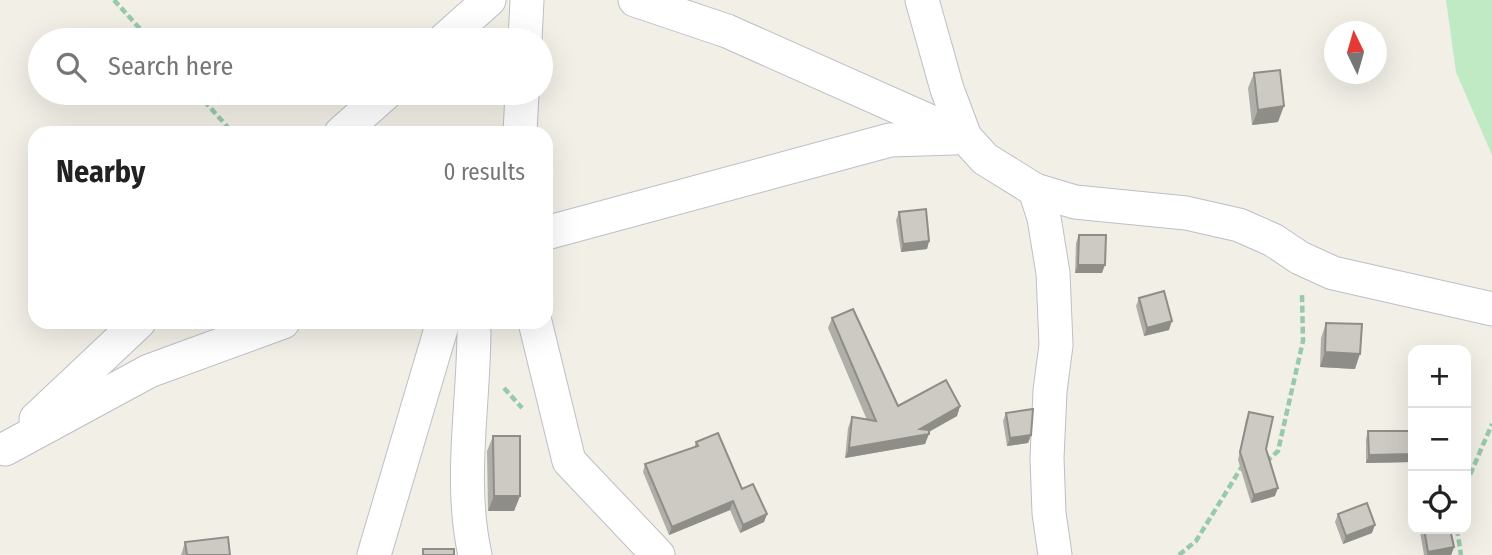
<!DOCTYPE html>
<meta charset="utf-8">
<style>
body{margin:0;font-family:"Fira Sans Condensed",sans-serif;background:#f6f6f6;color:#222}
.controls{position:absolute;right:21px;bottom:21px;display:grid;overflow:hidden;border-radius:14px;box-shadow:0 7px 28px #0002}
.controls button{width:63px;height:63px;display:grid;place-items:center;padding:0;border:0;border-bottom:2px solid #e0e0e0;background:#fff;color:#222;font:35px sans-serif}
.compass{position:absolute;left:1324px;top:21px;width:63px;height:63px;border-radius:50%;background:#fff;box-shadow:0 7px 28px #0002;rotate:355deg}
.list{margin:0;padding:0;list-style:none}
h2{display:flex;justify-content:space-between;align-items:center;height:91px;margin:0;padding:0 28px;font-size:30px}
h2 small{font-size:23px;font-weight:400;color:#767676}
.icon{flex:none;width:38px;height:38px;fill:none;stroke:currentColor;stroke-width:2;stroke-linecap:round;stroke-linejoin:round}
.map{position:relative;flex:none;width:1492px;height:555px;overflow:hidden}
.search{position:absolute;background:#fff;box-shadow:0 7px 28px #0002;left:28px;top:28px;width:525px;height:77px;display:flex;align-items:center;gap:18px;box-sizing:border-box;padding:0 24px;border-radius:38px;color:#767676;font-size:26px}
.panel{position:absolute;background:#fff;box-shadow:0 7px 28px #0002;left:28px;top:126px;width:525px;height:203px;border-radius:21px}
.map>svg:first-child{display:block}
.green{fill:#c0eac4}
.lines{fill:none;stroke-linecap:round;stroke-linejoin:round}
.minor-casing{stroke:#bdbfc6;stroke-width:35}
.path{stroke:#97caaa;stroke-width:4.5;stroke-dasharray:7 3.5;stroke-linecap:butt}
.minor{stroke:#fff;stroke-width:33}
.wall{fill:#afaea8}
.shaded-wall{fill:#8f8d88}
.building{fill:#cccac3;stroke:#8f8d88;stroke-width:2}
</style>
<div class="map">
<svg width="1492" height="555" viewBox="0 0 1492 555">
<rect width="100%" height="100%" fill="#f1efe6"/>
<path class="green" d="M1446 0H1492V155L1456 72Z"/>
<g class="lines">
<defs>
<g id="minor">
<path d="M635 0 727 31 965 137 985 159 1035 190 1075 202 1186 213 1239 225 1273 240 1300 258 1333 273 1492 309"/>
<path d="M922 0 947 89 965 137"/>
<path d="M444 40 489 0"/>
<path d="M525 40 527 0"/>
<path d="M341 133 386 93"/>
<path d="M520 133 522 93"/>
<path d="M1035 190 1044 218 1053 273 1056 345 1050 391 1047 458 1049 513 1055 555"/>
<path d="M546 233 890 140 955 138"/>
<path d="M474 322C475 399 458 478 475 555"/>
<path d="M535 322 569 461 658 555"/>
<path d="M36 419 139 322"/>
<path d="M5 449 149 371 283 322"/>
<path d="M374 555 443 322"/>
</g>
</defs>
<use href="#minor" class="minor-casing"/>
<g class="path">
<path d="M114 0 150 40"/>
<path d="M197 93 233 133"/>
<path d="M504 388 522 408"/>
<path d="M1266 462 1278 451 1303 341 1302 294"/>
<path d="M1466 484 1492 424"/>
<path d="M1457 529 1461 555"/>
<path d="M1179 555 1196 541 1241 468H1244"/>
</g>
<use href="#minor" class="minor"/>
</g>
<g class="wall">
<path d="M1254 73 1278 122 1252 125 1248 88Z"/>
<path d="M899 212 929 241 927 249 901 252 896 220Z"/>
<path d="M1079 235 1102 273H1075L1076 243Z"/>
<path d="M1139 298 1169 330 1144 336 1136 306Z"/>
<path d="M832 318 898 406H960L957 416 929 432 925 444 845 458 848 428 852 417 867 420 828 328Z"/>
<path d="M1326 323 1355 369 1320 367 1321 338Z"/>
<path d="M1249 412 1266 449 1275 496 1251 503 1238 460 1246 420Z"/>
<path d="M1006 413 1031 435 1028 443 1007 446 1003 421Z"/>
<path d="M1368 431H1413V462L1366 463V439Z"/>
<path d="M493 436 520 496 514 511H488L487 451Z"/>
<path d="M696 442 767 514 764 522 740 533 730 510 669 535 643 472 645 464 694 448Z"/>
<path d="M1338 514 1372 533 1343 544 1335 522Z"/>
<path d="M1421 529H1450L1454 547 1451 555H1424L1420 532Z"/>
<path d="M185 542 230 555H181Z"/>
</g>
<g class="shaded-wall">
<path d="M1284 106 1278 122 1252 125 1258 110Z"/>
<path d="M929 241 927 249 901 252 903 244Z"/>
<path d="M1078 265H1105L1102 273H1075Z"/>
<path d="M1172 321 1169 330 1144 336 1147 328Z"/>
<path d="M1325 352 1360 354 1355 369 1320 367Z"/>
<path d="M960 406 957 416 923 435 929 434 925 444 845 458 849 448Z"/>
<path d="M1031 435 1028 443 1007 446 1010 438Z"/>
<path d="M1413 454V462L1366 463 1369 455Z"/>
<path d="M1278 488 1275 496 1251 503 1254 495Z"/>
<path d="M494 496H520L514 511H488Z"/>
<path d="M733 501 730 510 669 535 672 527Z"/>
<path d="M767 514 764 522 740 533 743 525Z"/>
<path d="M1375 525 1372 533 1343 544 1346 536Z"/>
<path d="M1454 547 1451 555H1427L1428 552Z"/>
</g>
<g class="building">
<path d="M1280 70 1284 106 1258 110 1254 73Z"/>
<path d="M926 209 929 241 903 244 899 212Z"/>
<path d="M1079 235H1106L1105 265H1078Z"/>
<path d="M1164 291 1172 321 1147 328 1139 298Z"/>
<path d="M853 309 898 406 946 380 960 406 920 429 929 430V434L849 448 852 417 876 421 832 318Z"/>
<path d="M1326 323 1362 324 1360 354 1325 352Z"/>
<path d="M1033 409 1031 435 1010 438 1006 413Z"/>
<path d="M1249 412 1273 417 1266 449 1278 488 1254 495 1240 452Z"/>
<path d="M1368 431H1413V454L1369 455Z"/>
<path d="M718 433 742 489 753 484 767 514 743 525 733 501 672 527 645 464 698 446 696 442Z"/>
<path d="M493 436H520V496H494Z"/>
<path d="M1367 503 1375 525 1346 536 1338 514Z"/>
<path d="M1424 529H1450L1454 547 1428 552Z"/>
<path d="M228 537 230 555H187L185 542Z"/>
<rect x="423" y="549" width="31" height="6"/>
</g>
</svg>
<div class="controls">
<button>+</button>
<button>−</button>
<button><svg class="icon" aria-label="locate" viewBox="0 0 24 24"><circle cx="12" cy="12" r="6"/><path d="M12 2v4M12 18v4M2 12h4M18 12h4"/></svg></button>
</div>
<svg class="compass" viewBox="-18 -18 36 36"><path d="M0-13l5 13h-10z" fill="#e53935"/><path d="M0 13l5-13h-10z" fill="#767676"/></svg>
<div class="search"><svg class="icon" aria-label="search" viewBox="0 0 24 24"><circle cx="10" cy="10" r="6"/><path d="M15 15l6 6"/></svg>Search here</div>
<section class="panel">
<h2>Nearby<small>0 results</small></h2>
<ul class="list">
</ul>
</section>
</div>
